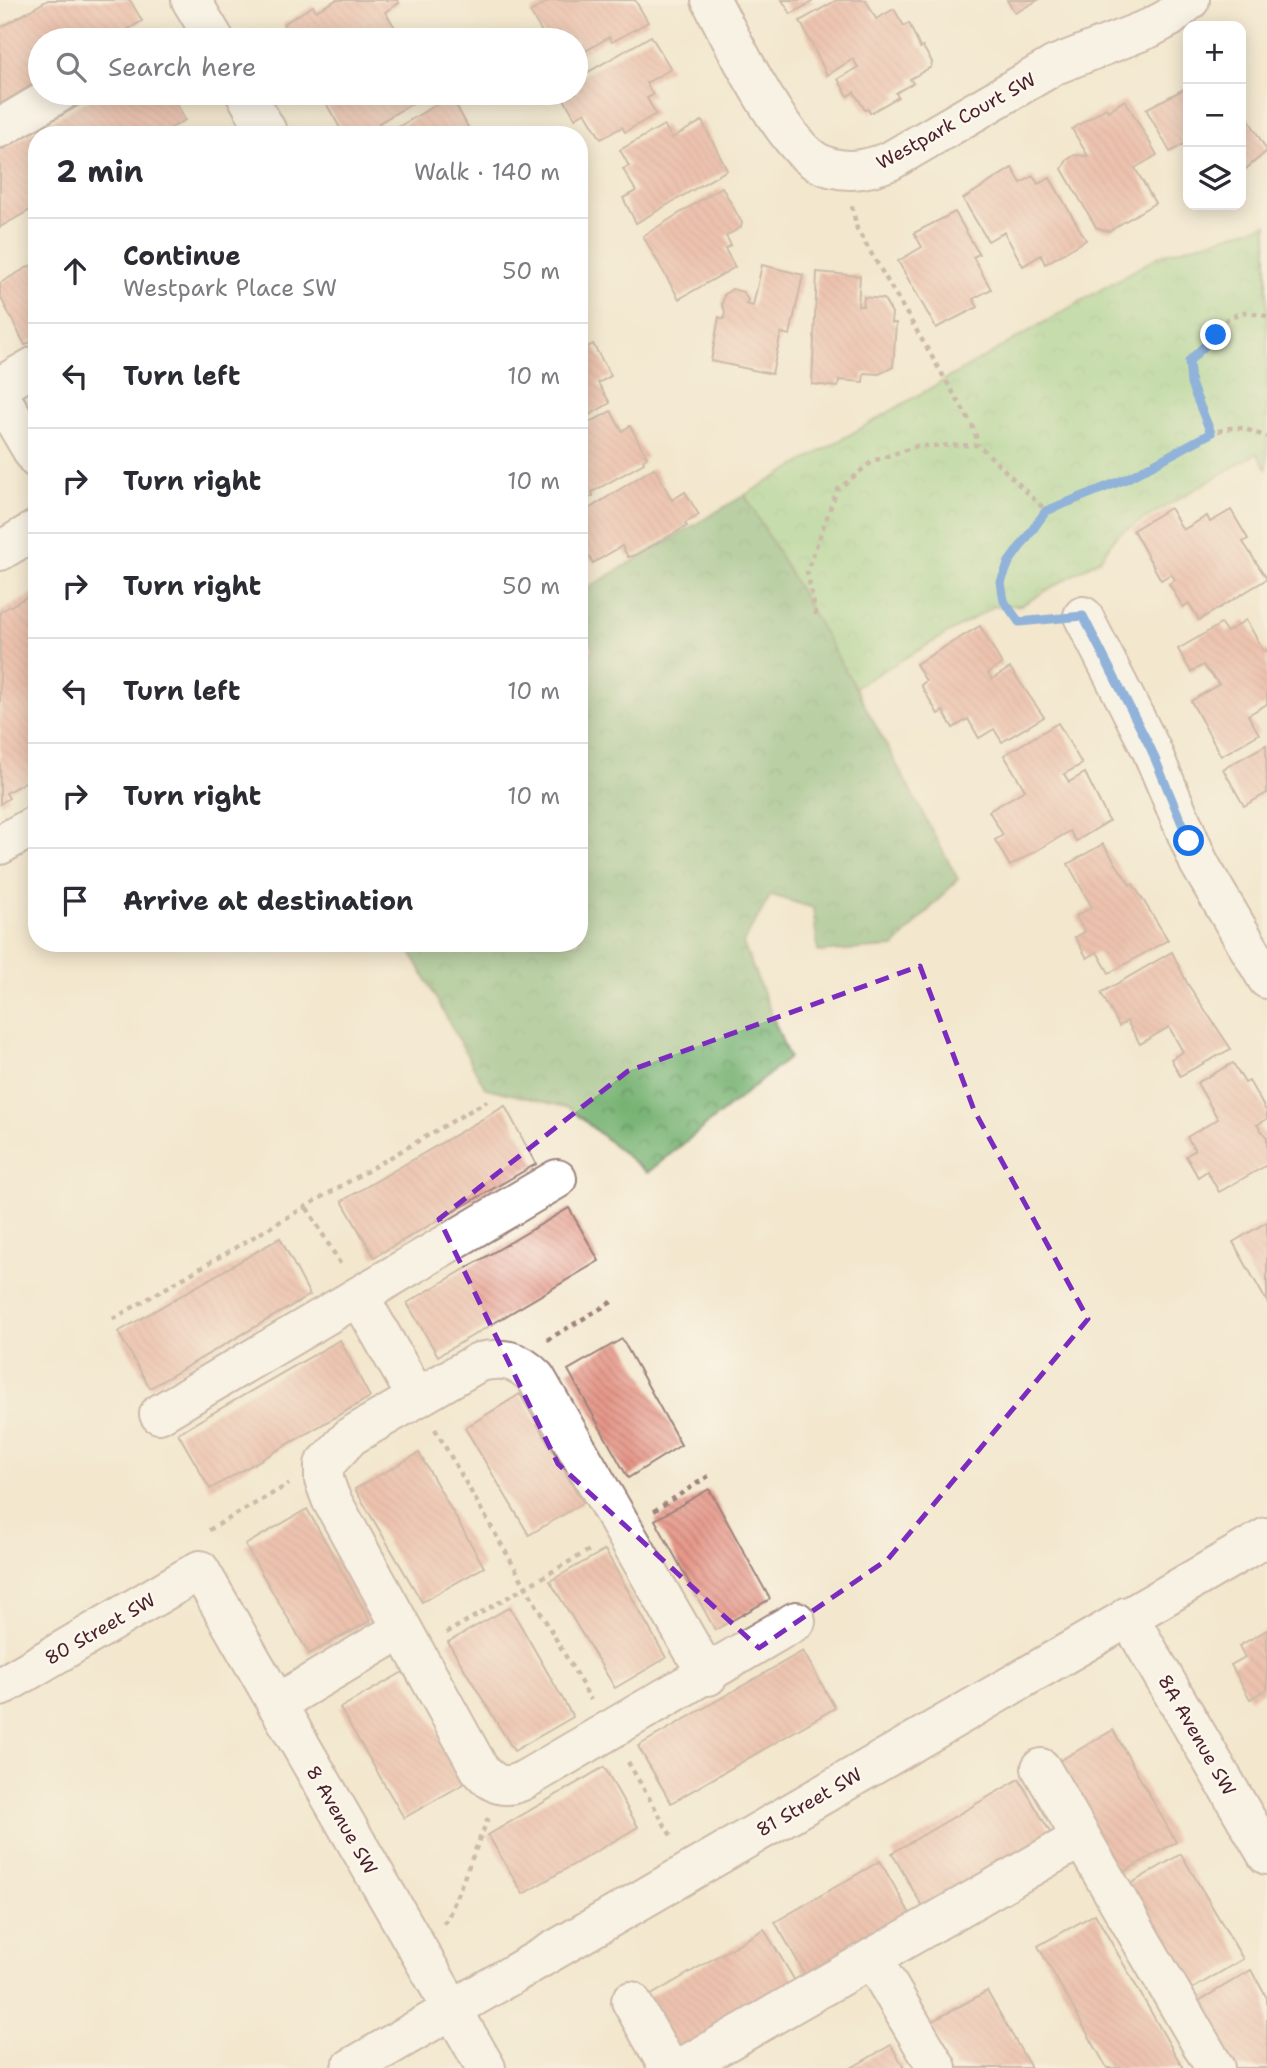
<!DOCTYPE html>
<meta charset="utf-8">
<style>
body{margin:0;font-family:"Shantell Sans",sans-serif;background:#f7f7f7;color:#2b2b33}
.controls{position:absolute;right:21px;top:21px;display:grid;overflow:hidden;border-radius:14px;box-shadow:0 4px 18px #0003}
.controls button{width:63px;height:63px;display:grid;place-items:center;padding:0;border:0;border-bottom:2px solid #e1e1e2;background:#fff;color:#2b2b33;font:35px sans-serif}
.stop{position:absolute;width:21px;height:21px;margin:-16px;border:5px solid #1a73e8;border-radius:50%;background:#fff}
.stop.end{background:#1a73e8;border-color:#fff;box-shadow:0 2px 7px #0008}
.list{margin:0;padding:0;list-style:none}
h2{display:flex;justify-content:space-between;align-items:center;height:91px;margin:0;padding:0 28px;font-size:30px}
h2 small{font-size:23px;font-weight:400;color:#7c7c81}
.list li{display:grid;grid-template-columns:46px 1fr auto;gap:21px;align-items:center;box-sizing:border-box;height:105px;padding:0 28px;border-top:2px solid #e1e1e2}
.list b{display:block;font-size:26px;white-space:nowrap}
.list p{margin:0;font-size:23px;white-space:nowrap;color:#7c7c81}
.list em{font-size:23px;font-style:normal;color:#7c7c81}
.icon{flex:none;width:38px;height:38px;fill:none;stroke:currentColor;stroke-width:2;stroke-linecap:round;stroke-linejoin:round}
.map{position:relative;flex:none;width:1267px;height:2068px;overflow:hidden}
.search{position:absolute;background:#fff;box-shadow:0 4px 18px #0003;left:28px;top:28px;width:560px;height:77px;display:flex;align-items:center;gap:18px;box-sizing:border-box;padding:0 24px;border-radius:38px;color:#7c7c81;font-size:26px}
.panel{position:absolute;background:#fff;box-shadow:0 4px 18px #0003;left:28px;top:126px;width:560px;height:826px;border-radius:28px}
.map>svg:first-child{display:block}
.forest{fill:url(#forest-crowns);stroke:#60684e;stroke-width:2}
.park{fill:url(#park-crowns);stroke:#6e7758;stroke-width:2}
.building{fill:url(#building-back-hatch)}
.lines{fill:none;stroke-linecap:round;stroke-linejoin:round}
.minor-casing{stroke:#9e837c;stroke-width:42}
.path{stroke:#9e837c;stroke-width:4.5;stroke-dasharray:5 5;stroke-linecap:butt}
.minor{stroke:#fff;stroke-width:38}
.route{stroke:#1a73e8;stroke-width:9}
.marked{fill:none;stroke:#7b2cbf;stroke-width:5;stroke-dasharray:14 9;stroke-linejoin:round}
.labels{text-anchor:middle;dominant-baseline:central;stroke-width:5;stroke-linejoin:round;paint-order:stroke}
.street-label{font-size:19px;fill:#4a1f2b;stroke:#fbf7ec}
</style>
<div class="map">
<svg width="1267" height="2068" viewBox="0 0 1267 2068">
<defs>
<pattern id="forest-crowns" width="20" height="18" patternUnits="userSpaceOnUse" patternTransform="scale(1.75)"><rect width="20" height="18" fill="#76b272"/><path d="M2 6a3 3 0 1 1 6 0M12 15a3 3 0 1 1 6 0" fill="none" stroke="#63905e"/></pattern>
<pattern id="park-crowns" width="20" height="18" patternUnits="userSpaceOnUse" patternTransform="scale(1.75)"><rect width="20" height="18" fill="#93cf84"/><path d="M2 6a3 3 0 1 1 6 0M12 15a3 3 0 1 1 6 0" fill="none" stroke="#80b172"/></pattern>
<pattern id="building-back-hatch" width="6" height="6" patternUnits="userSpaceOnUse" patternTransform="scale(1.75)"><rect width="6" height="6" fill="#e59486"/><path d="M-1 5l2 2M0 0l6 6M5-1l2 2" fill="none" stroke="#bc786e"/></pattern>
</defs>
<rect width="100%" height="100%" fill="#fbf7ec"/>
<filter id="ink" filterUnits="userSpaceOnUse"><feTurbulence type="fractalNoise" baseFrequency=".0143" numOctaves="2"/><feDisplacementMap in="SourceGraphic" scale="14" xChannelSelector="R" yChannelSelector="G"/><feConvolveMatrix kernelMatrix="1 2 1 2 8 2 1 2 1" color-interpolation-filters="sRGB"/></filter>
<filter id="wash" filterUnits="userSpaceOnUse"><feTurbulence type="fractalNoise" baseFrequency=".00686" numOctaves="4" result="noise"/><feDisplacementMap in="SourceGraphic" scale="28" xChannelSelector="R" yChannelSelector="G"/><feGaussianBlur stdDeviation="1.57" result="paint"/><feColorMatrix in="noise" values="0 0 0 0 0 0 0 0 0 0 0 0 0 0 0 0 0 1.4 0 .05"/><feComposite in="paint" operator="in"/></filter>
<g filter="url(#wash)">
<rect width="100%" height="100%" fill="#f3e7ce"/>
<path class="forest" d="M745 495 855 687 958 879 894 947 818 952 813 908 771 895 743 943 789 1058 647 1173 569 1108 485 1088 406 943H579V658L593 650 579 613V593Z"/>
<path class="park" d="M1267 224V469L1257 453 1117 535 1100 559 1022 605 995 606 855 687 745 495 1161 255Z"/>
<g id="blocks">
<g class="building">
<path d="M48 0H130L142 21 110 40H40V80L0 104V28Z"/>
<path d="M336 0H397L399 3 385 12 398 32 384 40H293L283 24 313 6 316 11Z"/>
<path d="M551 0H635L648 22 612 42 609 37 576 57V40H539L545 37 530 12Z"/>
<path d="M782 0H815L791 14Z"/>
<path d="M837 0H866L876 19 894 9 904 26 909 23 920 48 923 47 932 62 931 67 910 79 913 83 896 93 898 97 870 113 868 109 865 110 854 92 848 96 838 79 858 67 853 59 827 75 800 21Z"/>
<path d="M1007 0H1038L1015 13Z"/>
<path d="M651 36 671 69 646 83 653 95 647 98 656 114 625 132 622 127 601 139 585 112 575 118 563 97 576 93V79Z"/>
<path d="M1188 87V150L1184 144 1170 152 1146 109Z"/>
<path d="M100 93H176L172 95 185 120 159 135H37V206L0 227V151Z"/>
<path d="M332 93H430L379 123 380 126 366 135H344L323 98Z"/>
<path d="M451 96 469 129 459 135H385Z"/>
<path d="M1125 100 1157 155 1135 168 1155 203 1109 231 1103 230 1096 227 1062 169 1067 160 1075 155 1088 156 1072 129 1106 108 1108 111Z"/>
<path d="M1241 106 1267 151 1241 173Z"/>
<path d="M702 121 727 170 636 223 623 198 636 191 623 169 629 166 620 150 664 125 672 138Z"/>
<path d="M1012 168 1021 183 1033 176 1038 184 1050 178 1086 240 1045 264 1041 255 1023 266 1004 232 988 241 963 199Z"/>
<path d="M722 187 742 223 741 227 726 236 731 245 725 249 735 267 679 299 643 236Z"/>
<path d="M955 212 979 254 973 257 991 289 973 299 978 307 936 328 898 261 922 247 914 233Z"/>
<path d="M37 262V338L25 345 0 296V283Z"/>
<path d="M762 265 803 275 790 335 781 333 772 374 711 361 719 317 724 319 725 311 722 305 724 295 732 289 743 292 748 300 746 304 753 306Z"/>
<path d="M817 272 860 276 858 306H863L864 297 884 299 892 313 891 323H896L893 367 879 374 864 373 863 382 839 380 838 387 812 384Z"/>
<path d="M593 344 611 376 598 383 610 403 579 421V352Z"/>
<path d="M611 411 622 431 630 426 647 457 643 460 644 463 592 492 593 496 579 503V428Z"/>
<path d="M654 468 672 500 685 492 699 515 685 523 687 526 636 555 628 557 622 546 593 563 579 540V515Z"/>
<path d="M1170 508 1183 530 1207 516 1210 522 1231 510 1248 539 1243 542 1267 579 1199 620 1189 603 1183 607 1169 584 1175 580 1171 574 1161 580 1133 530Z"/>
<path d="M37 591V775L6 793 9 798 0 804V612Z"/>
<path d="M1246 620 1264 651 1267 649V704L1248 715 1259 734 1221 756 1191 701 1219 684 1203 665 1191 672 1178 649 1221 624 1227 632Z"/>
<path d="M980 626 1002 664 988 673 992 679 1010 668 1044 717 1002 742 994 729 979 738 968 719 953 728 943 711 938 714 921 685 926 681 916 664Z"/>
<path d="M1058 723 1082 764 1064 774 1069 782 1085 773 1109 821 1076 841 1070 831 1010 866 995 840 1003 835 989 811 1025 790 1004 755Z"/>
<path d="M1266 745 1267 793 1244 806 1223 769Z"/>
<path d="M1103 844 1130 885 1133 884 1168 940 1109 973 1097 952 1087 958 1075 937 1085 932 1076 916 1092 907 1068 864Z"/>
<path d="M1172 952 1187 983 1231 1049 1180 1076 1171 1059 1183 1052 1169 1027 1140 1044 1127 1021 1119 1026 1101 993Z"/>
<path d="M1233 1063 1245 1083 1249 1081 1267 1112V1119L1257 1125 1267 1138V1165L1219 1192 1207 1171 1198 1177 1186 1156 1195 1150 1187 1137 1218 1119 1197 1083Z"/>
<path d="M505 1106 536 1164 374 1257 342 1201Z"/>
<path d="M569 1208 599 1261 438 1356 407 1303Z"/>
<path d="M1267 1222V1302L1233 1242Z"/>
<path d="M280 1238 310 1295 150 1388 118 1332Z"/>
<path d="M622 1339 681 1445 628 1478 568 1370Z"/>
<path d="M340 1340 370 1397 210 1489 178 1433Z"/>
<path d="M520 1394 583 1503 529 1535 465 1428Z"/>
<path d="M419 1453 484 1567 422 1602 355 1489Z"/>
<path d="M709 1489 770 1599 715 1630 655 1520Z"/>
<path d="M307 1509 370 1621 309 1654 245 1545Z"/>
<path d="M605 1550 666 1658 615 1688 550 1581Z"/>
<path d="M510 1607 573 1717 514 1751 448 1642Z"/>
<path d="M1267 1630V1689L1250 1699 1231 1665 1245 1657 1239 1646Z"/>
<path d="M803 1651 835 1708 671 1803 638 1746Z"/>
<path d="M403 1672 467 1782 404 1818 340 1708Z"/>
<path d="M1113 1730 1176 1842 1118 1875 1054 1764Z"/>
<path d="M604 1767 638 1827 523 1894 488 1835Z"/>
<path d="M1019 1779 1054 1839 926 1913 892 1853Z"/>
<path d="M1181 1854 1243 1959 1187 1992 1125 1887Z"/>
<path d="M880 1861 914 1921 809 1981 775 1922Z"/>
<path d="M1095 1914 1183 2068H1107L1038 1946Z"/>
<path d="M764 1929 798 1986 674 2059 641 2001Z"/>
<path d="M1251 1970 1267 1998V2068H1229L1192 2005Z"/>
<path d="M987 1991 1031 2068H955L929 2023Z"/>
<path d="M891 2045 904 2068H851Z"/>
</g>
</g>
</g>
<g filter="url(#ink)">
<use href="#blocks" fill-opacity="0" stroke="#9e837c" stroke-width="2"/>
<g class="lines">
<defs>
<g id="minor">
<path d="M191 0 215 40"/>
<path d="M711 0C730 37 783 144 817 162 842 175 867 170 890 161L1055 65 1150 28 1169 18 1190 0"/>
<path d="M245 93 269 135"/>
<path d="M0 128 59 93"/>
<path d="M0 386 37 365"/>
<path d="M0 396 37 459"/>
<path d="M0 551 37 529"/>
<path d="M1083 616 1151 749 1199 863 1267 979"/>
<path d="M0 845 37 824"/>
<path d="M359 1296 417 1398"/>
<path d="M159 1414 557 1179"/>
<path d="M1128 1616 1267 1855"/>
<path d="M708 1676 536 1378C518 1359 503 1357 479 1362L351 1436 324 1465V1480L331 1499 479 1768C493 1786 506 1790 526 1779L796 1621"/>
<path d="M0 1687 200 1570 486 2068"/>
<path d="M276 1704 402 1629"/>
<path d="M1041 1768 1215 2068"/>
<path d="M872 1958 937 2068"/>
<path d="M631 2001 669 2068"/>
<path d="M351 2068 1267 1537"/>
<path d="M681 2068 1081 1838"/>
</g>
</defs>
<use href="#minor" class="minor-casing"/>
<g class="path">
<path d="M852 206 857 229 972 425 979 445"/>
<path d="M1211 433 1190 384 1189 361 1227 319 1243 312 1267 316"/>
<path d="M1046 511C1022 556 979 569 1019 622L1049 619"/>
<path d="M816 615 807 571 837 490 873 461 917 446 979 445 1046 511 1126 479 1211 433 1230 428H1243L1267 437"/>
<path d="M307 1208 341 1265"/>
<path d="M113 1319 487 1101"/>
<path d="M547 1340 615 1300"/>
<path d="M435 1429 591 1700"/>
<path d="M654 1511 710 1475"/>
<path d="M209 1530 289 1484"/>
<path d="M446 1633 593 1548"/>
<path d="M628 1762 673 1839"/>
<path d="M443 1923 447 1920 489 1816"/>
</g>
<use href="#minor" class="minor"/>
</g>
</g>
<g class="lines" filter="url(#ink)">
<path class="route" d="M1189 841 1151 749 1083 616 1019 622 1004 601 1001 582 1009 562 1046 511 1126 479 1211 433 1191 384 1189 361 1216 335"/>
</g>
<path d="M0 0H1267V2068H0ZM920 966 974 1110 1088 1319 888 1559 759 1648 558 1464 439 1219 628 1071Z" fill="#f3e7ce" fill-opacity=".55" fill-rule="evenodd"/>
<path class="marked" d="M920 966 974 1110 1088 1319 888 1559 759 1648 558 1464 439 1219 628 1071Z"/>
<g class="labels">
<g class="street-label">
<text transform="translate(956 121) rotate(-29)">Westpark Court SW</text>
<text transform="translate(100 1629) rotate(-30)">80 Street SW</text>
<text transform="translate(1197 1735) rotate(60)">8A Avenue SW</text>
<text transform="translate(809 1802) rotate(-30)">81 Street SW</text>
<text transform="translate(342 1820) rotate(60)">8 Avenue SW</text>
</g>
</g>
</svg>
<div class="controls">
<button>+</button>
<button>−</button>
<button><svg class="icon" aria-label="layers" viewBox="0 0 24 24"><path d="M12 4l9 5-9 5-9-5zM3 14l9 5 9-5"/></svg></button>
</div>
<div class="stop" style="left:1189px;top:841px"></div>
<div class="stop end" style="left:1216px;top:335px"></div>
<div class="search"><svg class="icon" aria-label="search" viewBox="0 0 24 24"><circle cx="10" cy="10" r="6"/><path d="M15 15l6 6"/></svg>Search here</div>
<section class="panel">
<h2>2 min<small>Walk · 140 m</small></h2>
<ul class="list">
<li><svg class="icon" aria-label="ahead" viewBox="0 0 24 24"><path d="M12 20V5M6 11l6-6 6 6"/></svg><div><b>Continue</b><p>Westpark Place SW</p></div><em>50 m</em></li>
<li><svg class="icon" aria-label="left" viewBox="0 0 24 24"><path d="M17 20v-9H6M10 6l-5 5 5 5"/></svg><div><b>Turn left</b></div><em>10 m</em></li>
<li><svg class="icon" aria-label="right" viewBox="0 0 24 24"><path d="M7 20v-9h11M14 6l5 5-5 5"/></svg><div><b>Turn right</b></div><em>10 m</em></li>
<li><svg class="icon" aria-label="right" viewBox="0 0 24 24"><path d="M7 20v-9h11M14 6l5 5-5 5"/></svg><div><b>Turn right</b></div><em>50 m</em></li>
<li><svg class="icon" aria-label="left" viewBox="0 0 24 24"><path d="M17 20v-9H6M10 6l-5 5 5 5"/></svg><div><b>Turn left</b></div><em>10 m</em></li>
<li><svg class="icon" aria-label="right" viewBox="0 0 24 24"><path d="M7 20v-9h11M14 6l5 5-5 5"/></svg><div><b>Turn right</b></div><em>10 m</em></li>
<li><svg class="icon" aria-label="arrive" viewBox="0 0 24 24"><path d="M6 21V4h12l-3 4 3 4H6"/></svg><div><b>Arrive at destination</b></div></li>
</ul>
</section>
</div>
